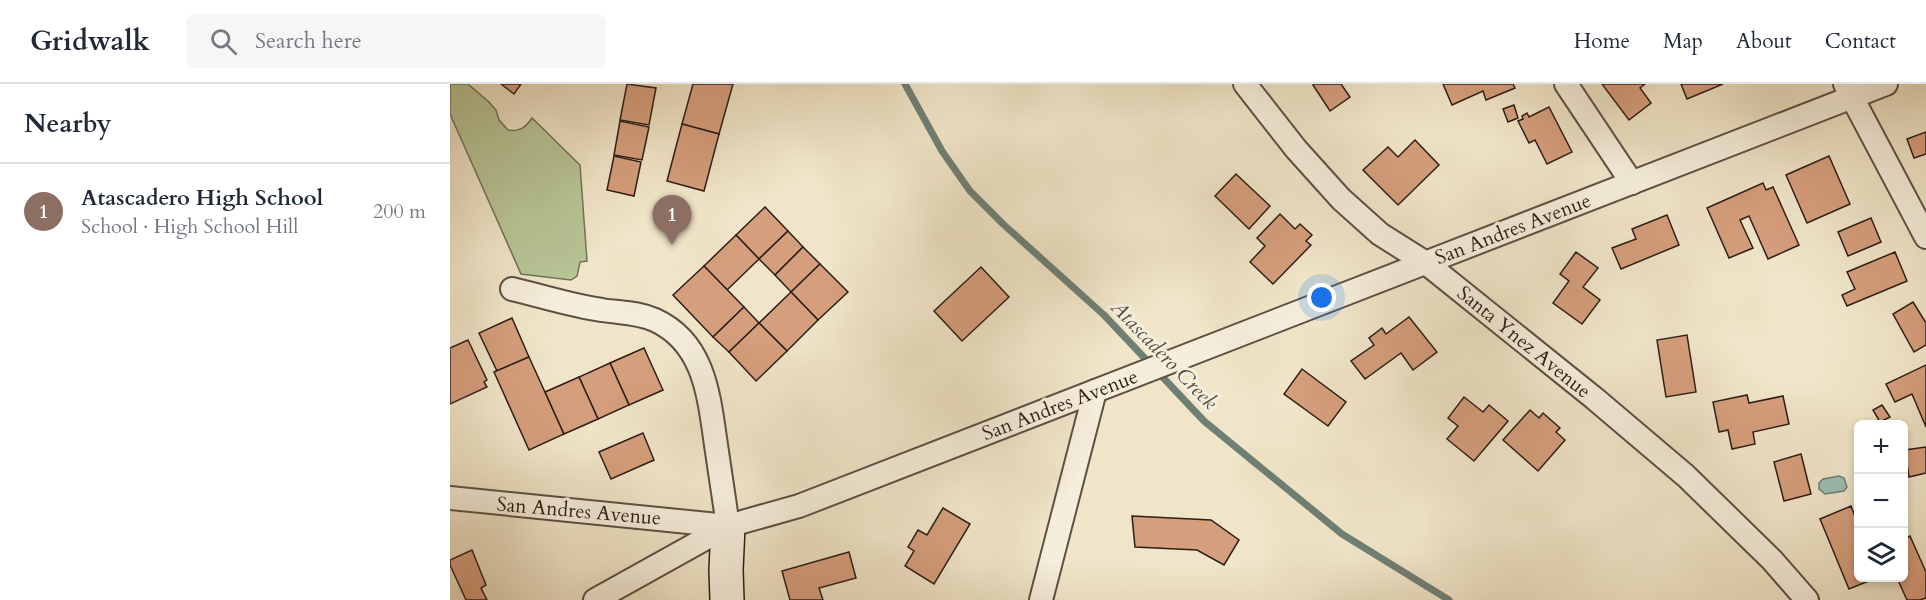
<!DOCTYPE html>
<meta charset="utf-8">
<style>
body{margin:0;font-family:Cardo,serif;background:#f6f6f7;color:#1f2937}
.controls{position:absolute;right:18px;bottom:18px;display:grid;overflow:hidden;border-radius:9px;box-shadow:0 3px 9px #0003}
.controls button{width:54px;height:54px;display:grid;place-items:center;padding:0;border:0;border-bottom:2px solid #e0e1e3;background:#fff;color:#1f2937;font:30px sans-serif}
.you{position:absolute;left:872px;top:214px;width:21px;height:21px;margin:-15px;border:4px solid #fff;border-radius:50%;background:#1a73e8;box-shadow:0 0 0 9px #1a73e833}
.badge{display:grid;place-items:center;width:39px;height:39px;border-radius:50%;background:#1a73e8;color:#fff;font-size:20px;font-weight:700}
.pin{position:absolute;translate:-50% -50px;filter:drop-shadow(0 2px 3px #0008)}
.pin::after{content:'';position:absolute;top:32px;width:21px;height:18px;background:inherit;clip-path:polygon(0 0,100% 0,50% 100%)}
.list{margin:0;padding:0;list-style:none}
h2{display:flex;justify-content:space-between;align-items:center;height:78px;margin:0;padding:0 24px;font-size:26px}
h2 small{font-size:20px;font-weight:400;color:#747a83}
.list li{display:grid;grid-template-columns:39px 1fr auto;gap:18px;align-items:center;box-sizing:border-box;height:96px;padding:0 24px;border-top:2px solid #e0e1e3}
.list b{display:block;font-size:22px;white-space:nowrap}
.list p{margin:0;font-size:20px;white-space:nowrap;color:#747a83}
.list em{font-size:20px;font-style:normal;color:#747a83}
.icon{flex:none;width:33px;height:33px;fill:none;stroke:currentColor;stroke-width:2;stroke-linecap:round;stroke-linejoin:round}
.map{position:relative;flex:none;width:1476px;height:516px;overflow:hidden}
header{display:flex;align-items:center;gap:36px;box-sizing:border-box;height:84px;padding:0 30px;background:#fff;border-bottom:2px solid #e0e1e3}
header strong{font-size:28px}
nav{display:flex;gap:33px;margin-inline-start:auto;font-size:21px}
.search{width:420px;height:54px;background:#f6f6f7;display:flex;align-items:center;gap:15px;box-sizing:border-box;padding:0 21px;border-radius:9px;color:#747a83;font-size:22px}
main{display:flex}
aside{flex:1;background:#fff}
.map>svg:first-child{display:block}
.green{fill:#b8c597;stroke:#727258;stroke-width:1.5}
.water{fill:#9bbfb2;stroke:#6f7f74;stroke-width:1.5}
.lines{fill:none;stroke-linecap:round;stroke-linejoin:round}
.stream{stroke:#6f7f74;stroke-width:7}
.building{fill:#d59e7c;stroke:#2d1e18;stroke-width:1.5}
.street-casing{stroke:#5e5044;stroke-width:26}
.secondary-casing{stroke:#2d1e18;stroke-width:36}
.street{stroke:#f5eedb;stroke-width:22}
.secondary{stroke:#f5eedb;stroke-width:33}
.labels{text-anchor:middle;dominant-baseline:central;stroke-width:6;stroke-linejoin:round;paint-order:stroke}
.street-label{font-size:20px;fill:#2d1e18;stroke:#f5eedb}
.water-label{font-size:21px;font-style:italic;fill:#4e4e46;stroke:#f5eedb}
</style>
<header>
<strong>Gridwalk</strong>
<div class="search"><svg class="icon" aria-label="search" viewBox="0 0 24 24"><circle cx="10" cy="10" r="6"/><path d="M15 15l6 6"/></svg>Search here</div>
<nav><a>Home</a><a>Map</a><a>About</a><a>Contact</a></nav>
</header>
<main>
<aside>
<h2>Nearby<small></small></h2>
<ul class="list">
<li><span class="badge" style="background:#8d6e63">1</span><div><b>Atascadero High School</b><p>School · High School Hill</p></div><em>200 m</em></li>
</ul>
</aside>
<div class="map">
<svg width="1476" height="516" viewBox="0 0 1476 516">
<rect width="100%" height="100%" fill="#f0e5c8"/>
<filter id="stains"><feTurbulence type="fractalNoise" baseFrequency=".00333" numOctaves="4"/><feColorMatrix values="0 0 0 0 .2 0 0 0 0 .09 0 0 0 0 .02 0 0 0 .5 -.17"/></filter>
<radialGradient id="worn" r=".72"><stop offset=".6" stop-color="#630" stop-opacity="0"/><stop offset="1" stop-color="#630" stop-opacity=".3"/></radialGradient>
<path class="green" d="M0 0H18L39 18 46 26 49 36 58 46C70 48 76 43 82 34L130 81 137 177 130 178 127 192 121 196 71 190 0 30Z"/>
<path class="water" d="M1389 392 1394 394 1397 403 1394 407 1375 410 1369 405V399L1373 395Z"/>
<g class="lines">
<path class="stream" d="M455 0 492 67 520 107 553 140 654 231 754 337 892 450 999 516"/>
</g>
<g class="building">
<path d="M51 0H71L64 10Z"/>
<path d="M177 0 206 4 199 41 170 36Z"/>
<path d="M243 0H283L269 50 232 40Z"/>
<path d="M864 0H891L900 13 880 27 863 1Z"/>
<path d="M993 0H1063L1065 4 1036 16 1033 7 1002 21Z"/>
<path d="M1152 0H1195L1190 4 1201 19 1179 36Z"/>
<path d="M1231 0H1273L1237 15Z"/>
<path d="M1064 21 1068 34 1058 38 1053 25Z"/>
<path d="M1099 23 1122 68 1097 80 1085 56 1079 59 1068 37 1073 35 1072 32 1077 29 1079 33Z"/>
<path d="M170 37 199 43 192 76 164 71Z"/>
<path d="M232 40 269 50 254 107 217 97Z"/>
<path d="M1476 48V70L1464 74 1457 55Z"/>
<path d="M965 56 989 81 948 121 913 86 938 63 948 73Z"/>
<path d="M164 72 191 78 184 112 157 106Z"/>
<path d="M1379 72 1400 120 1357 139 1336 91Z"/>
<path d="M786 90 820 122 799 145 765 112Z"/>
<path d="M1313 99 1316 106 1323 103 1349 161 1318 175 1299 132 1290 136 1303 164 1279 174 1257 124Z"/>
<path d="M315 123 338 147 309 175 286 151Z"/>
<path d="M830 130 845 145 850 140 862 151 856 157 861 161 823 200 800 178 815 162 807 154Z"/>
<path d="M1217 131 1229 161 1171 185 1162 164 1186 155 1182 145Z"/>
<path d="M1421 134 1431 158 1398 172 1388 148Z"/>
<path d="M338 147 353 163 325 191 309 175Z"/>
<path d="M286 151 309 175 277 206 254 182Z"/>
<path d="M353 163 370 180 341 208 325 191Z"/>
<path d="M1126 168 1148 184 1133 203 1150 216 1132 240 1103 219 1119 197 1110 190Z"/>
<path d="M1445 168 1457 197 1397 222 1392 211 1405 205 1397 188Z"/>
<path d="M370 180 398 208 368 236 341 208Z"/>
<path d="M254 182 294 223 263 253 223 211Z"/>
<path d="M531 183 559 213 512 257 484 227Z"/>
<path d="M341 208 368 236 337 267 309 239Z"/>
<path d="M1463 218 1476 239V261L1464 268 1443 230Z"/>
<path d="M294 223 309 239 279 268 263 253Z"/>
<path d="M959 233 987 268 963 286 951 269 915 295 901 277 924 261 919 254 932 244 936 250Z"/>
<path d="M62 234 79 273 47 287 29 249Z"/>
<path d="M309 239 337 267 306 297 279 268Z"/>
<path d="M1237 251 1246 308 1216 313 1207 256Z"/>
<path d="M18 256 37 296 34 298 37 303 0 320V264Z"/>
<path d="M194 264 213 306 179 321 160 279Z"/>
<path d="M79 273 114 350 79 366 44 288Z"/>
<path d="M160 279 179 321 148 335 129 293Z"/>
<path d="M1476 281V343L1462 310 1445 318 1436 300Z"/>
<path d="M852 285 896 318 878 342 834 310Z"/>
<path d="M129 293 148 335 114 350 95 308Z"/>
<path d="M1297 311 1299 319 1333 312 1339 340 1303 348 1305 360 1282 365 1278 346 1269 348 1263 318Z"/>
<path d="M1014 313 1033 328 1039 321 1058 337 1024 377 997 355 1008 342 998 334Z"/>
<path d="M1432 321 1440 333 1430 338 1423 326Z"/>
<path d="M1080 326 1089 334 1093 329 1110 344 1106 348 1115 356 1088 387 1053 356Z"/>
<path d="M193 349 204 376 161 395 149 368Z"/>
<path d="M1476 363V389L1459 393 1455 366Z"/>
<path d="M1351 370 1361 410 1334 417 1324 378Z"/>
<path d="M1401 422 1408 440V494H1426L1399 505 1370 435Z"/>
<path d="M493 424 520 440 484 500 455 482 464 467 458 463 468 446 477 451Z"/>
<path d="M682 432 761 436 789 456 774 481 747 466 685 463Z"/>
<path d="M1460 452 1476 488V514L1470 516H1457L1447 494H1454V455Z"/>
<path d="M22 466 36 501 31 504 37 516H16L0 481V476Z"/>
<path d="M399 468 406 494 369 504 373 516H340L332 487Z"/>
</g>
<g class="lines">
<defs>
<g id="street">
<path d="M795 0 846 65 891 115 930 150 976 179 1144 314 1236 392 1322 476 1357 516"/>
<path d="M1116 0 1182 99"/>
<path d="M1395 0 1476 153"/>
<path d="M62 205C92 212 122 222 152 226 171 229 187 228 205 236 255 259 259 313 266 361 270 388 274 415 278 442L145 516"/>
<path d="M0 414 278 442 349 422 1436 0"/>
<path d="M591 516 645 307"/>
</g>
<path id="secondary" d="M277 516 276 486 278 442"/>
</defs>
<use href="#street" class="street-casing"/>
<use href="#secondary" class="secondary-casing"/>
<use href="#street" class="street"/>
<use href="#secondary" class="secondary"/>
</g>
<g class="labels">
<g class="street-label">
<text transform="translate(1063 145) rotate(-21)">San Andres Avenue</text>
<text transform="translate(1074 258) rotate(39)">Santa Ynez Avenue</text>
<text transform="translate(610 321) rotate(-21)">San Andres Avenue</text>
<text transform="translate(129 427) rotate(5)">San Andres Avenue</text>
</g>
<g class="water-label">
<text transform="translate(714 271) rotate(46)">Atascadero Creek</text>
</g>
</g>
<rect width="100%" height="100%" filter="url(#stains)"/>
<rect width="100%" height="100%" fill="url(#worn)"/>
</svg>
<div class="controls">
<button>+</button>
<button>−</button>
<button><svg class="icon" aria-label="layers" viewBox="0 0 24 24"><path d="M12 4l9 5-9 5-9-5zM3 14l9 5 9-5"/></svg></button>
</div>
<div class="you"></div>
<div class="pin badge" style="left:222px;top:161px;background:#8d6e63">1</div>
</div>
</main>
